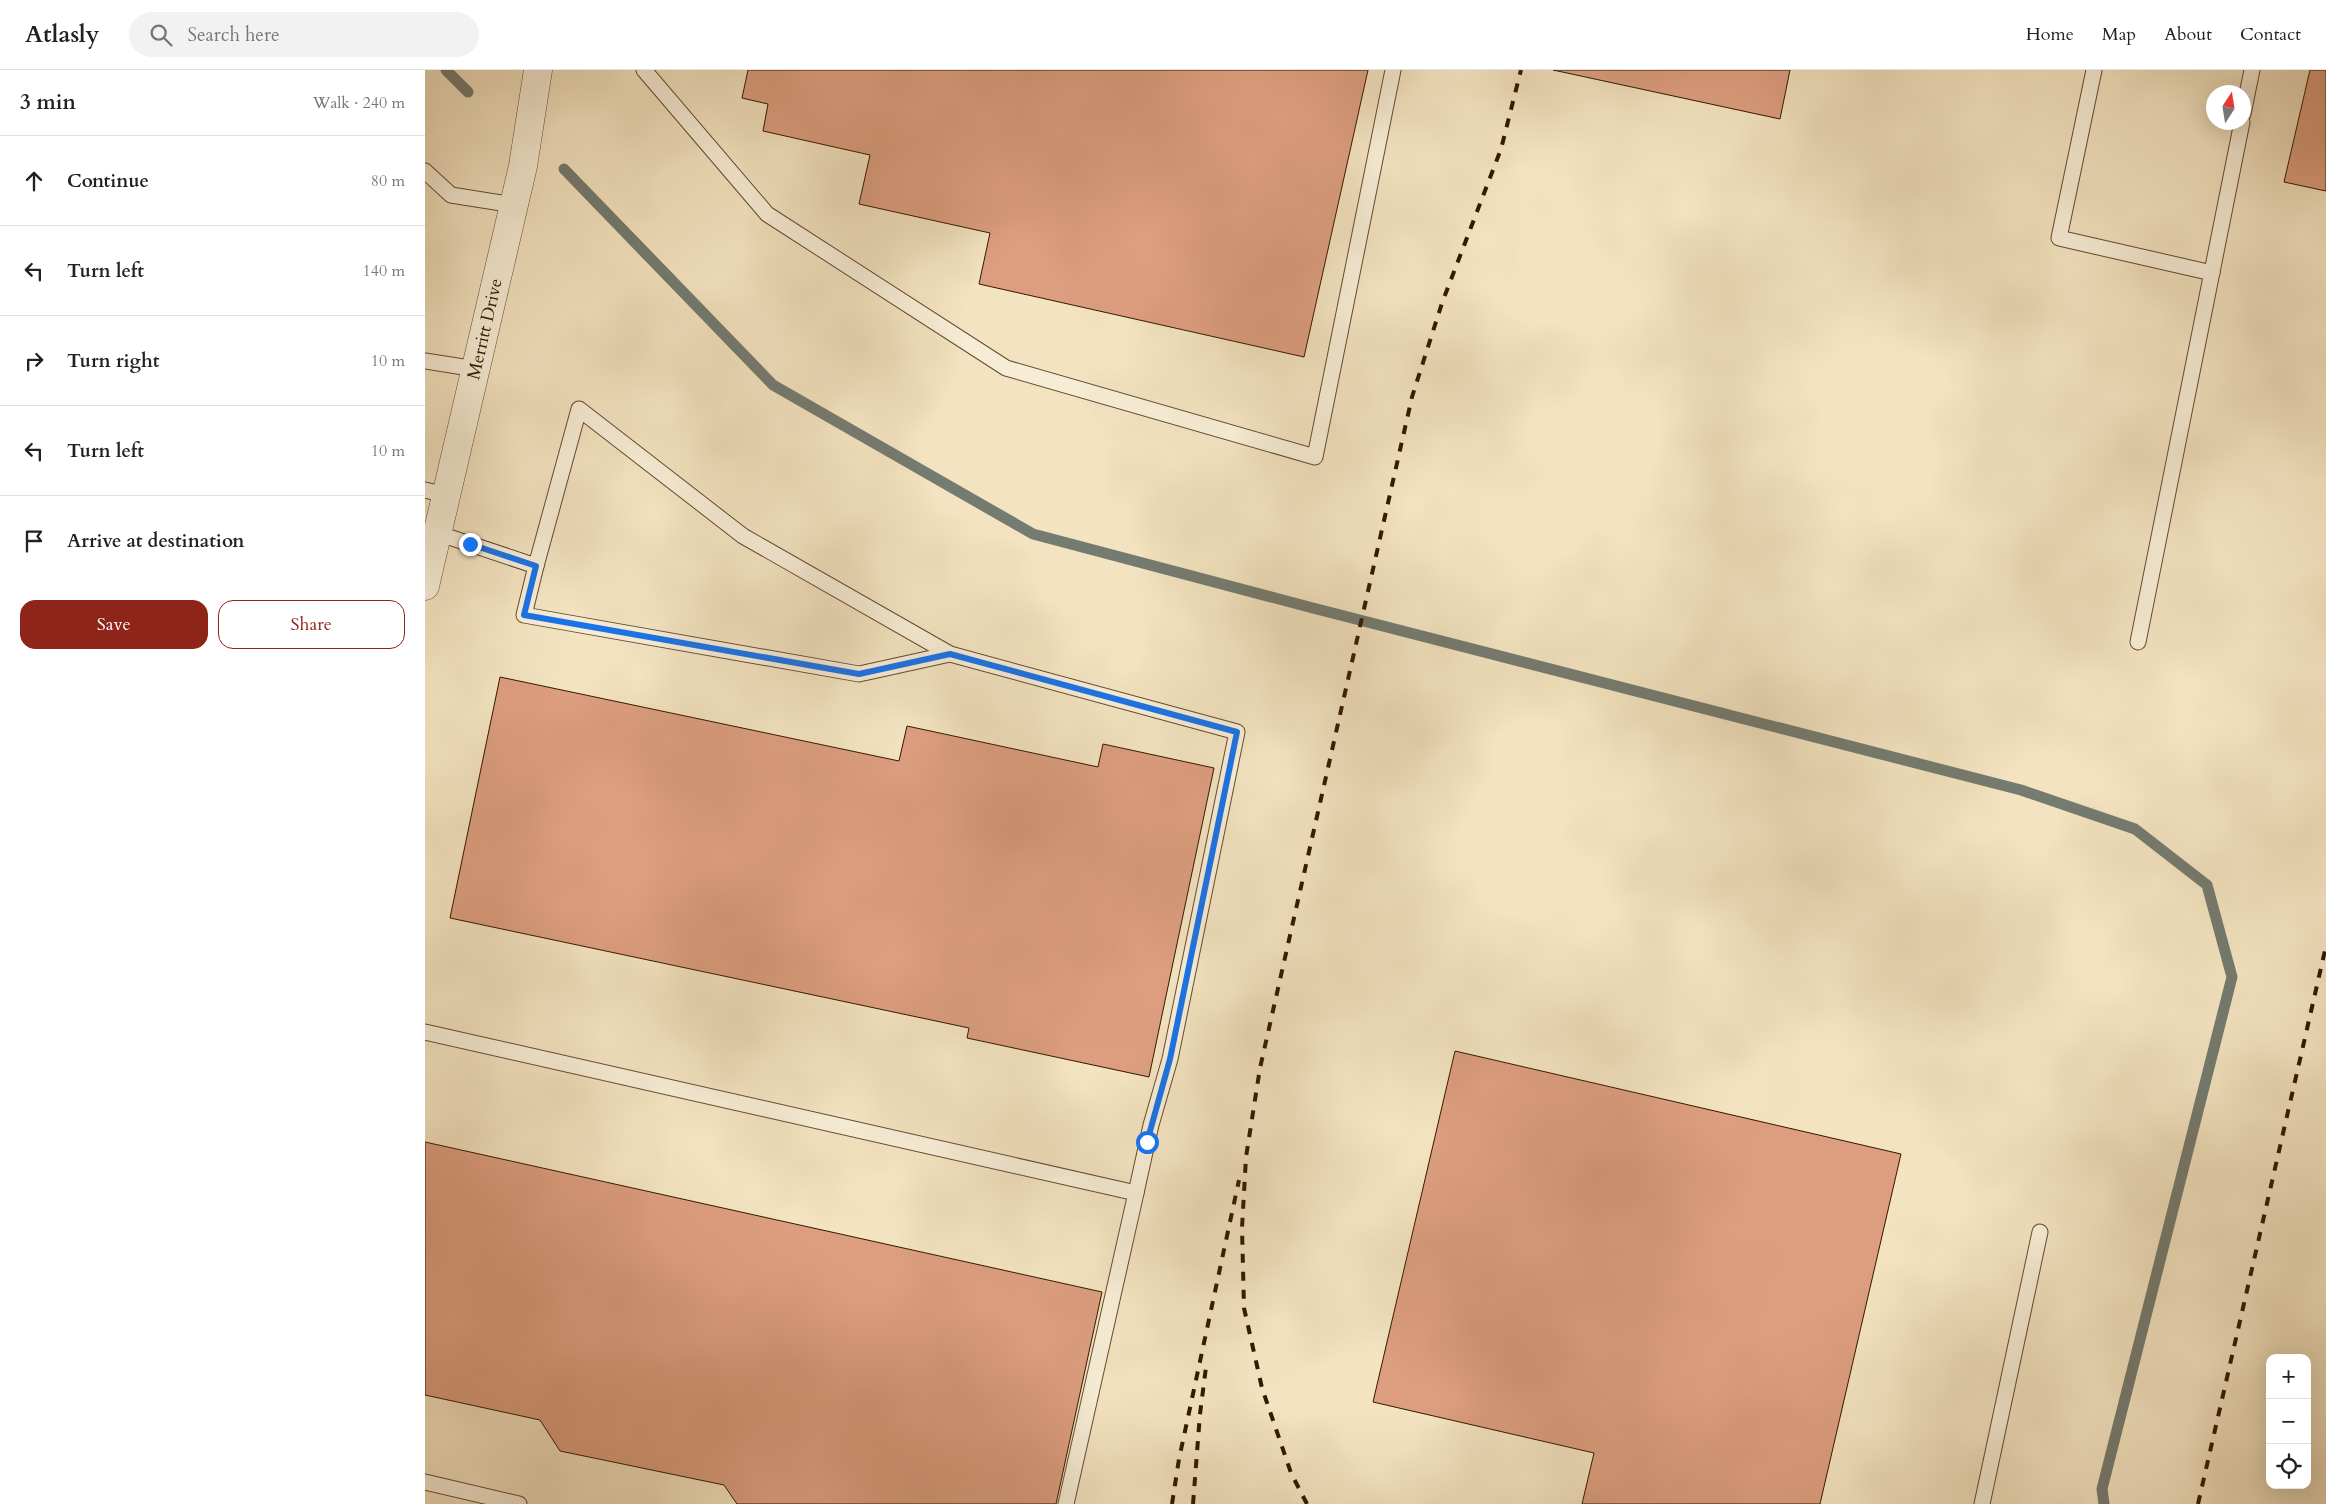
<!DOCTYPE html>
<meta charset="utf-8">
<style>
body{margin:0;font-family:Cardo,serif;background:#f2f2f2;color:#222}
.controls{position:absolute;right:15px;bottom:15px;display:grid;overflow:hidden;border-radius:10px;box-shadow:0 5px 20px #0002}
.controls button{width:45px;height:45px;display:grid;place-items:center;padding:0;border:0;border-bottom:1px solid #e0e0e0;background:#fff;color:#222;font:25px sans-serif}
.compass{position:absolute;left:1781px;top:15px;width:45px;height:45px;border-radius:50%;background:#fff;box-shadow:0 5px 20px #0002;rotate:12deg}
.stop{position:absolute;width:15px;height:15px;margin:-11px;border:4px solid #1a73e8;border-radius:50%;background:#fff}
.stop.end{background:#1a73e8;border-color:#fff;box-shadow:0 1px 5px #0008}
.list{margin:0;padding:0;list-style:none}
h2{display:flex;justify-content:space-between;align-items:center;height:65px;margin:0;padding:0 20px;font-size:21px}
h2 small{font-size:16px;font-weight:400;color:#767676}
.list li{display:grid;grid-template-columns:32px 1fr auto;gap:15px;align-items:center;box-sizing:border-box;height:90px;padding:0 20px;border-top:1px solid #e0e0e0}
.list b{display:block;font-size:19px;white-space:nowrap}
.list em{font-size:16px;font-style:normal;color:#767676}
.actions{display:flex;gap:10px;padding:15px 20px}
.actions a{flex:1;padding:11px 0;border:1px solid #8f2418;border-radius:15px;text-align:center;font-size:18px;color:#8f2418}
.actions .main{background:#8f2418;color:#fff}
.icon{flex:none;width:28px;height:28px;fill:none;stroke:currentColor;stroke-width:2;stroke-linecap:round;stroke-linejoin:round}
.map{position:relative;flex:none;width:1901px;height:1434px;overflow:hidden}
header{display:flex;align-items:center;gap:30px;box-sizing:border-box;height:70px;padding:0 25px;background:#fff;border-bottom:1px solid #e0e0e0}
header strong{font-size:24px}
nav{display:flex;gap:28px;margin-inline-start:auto;font-size:18px}
.search{width:350px;height:45px;background:#f2f2f2;display:flex;align-items:center;gap:12px;box-sizing:border-box;padding:0 18px;border-radius:28px;color:#767676;font-size:19px}
main{display:flex}
aside{flex:1;background:#fff}
.map>svg:first-child{display:block}
.lines{fill:none;stroke-linecap:round;stroke-linejoin:round}
.stream{stroke:#747b70;stroke-width:11}
.building{fill:#dc9e7f;stroke:#341700}
.service-casing{stroke:#644a30;stroke-width:17}
.tertiary-casing{stroke:#644a30;stroke-width:29}
.service{stroke:#f7edd6;stroke-width:15}
.tertiary{stroke:#f7edd6;stroke-width:28}
.rail{stroke:#341700;stroke-width:4;stroke-dasharray:9 9;stroke-linecap:butt}
.route{stroke:#1a73e8;stroke-width:6}
.labels{text-anchor:middle;dominant-baseline:central;stroke-width:4;stroke-linejoin:round;paint-order:stroke}
.street-label{font-size:18px;fill:#341700;stroke:#f7edd6}
</style>
<header>
<strong>Atlasly</strong>
<div class="search"><svg class="icon" aria-label="search" viewBox="0 0 24 24"><circle cx="10" cy="10" r="6"/><path d="M15 15l6 6"/></svg>Search here</div>
<nav><a>Home</a><a>Map</a><a>About</a><a>Contact</a></nav>
</header>
<main>
<aside>
<h2>3 min<small>Walk · 240 m</small></h2>
<ul class="list">
<li><svg class="icon" aria-label="ahead" viewBox="0 0 24 24"><path d="M12 20V5M6 11l6-6 6 6"/></svg><div><b>Continue</b></div><em>80 m</em></li>
<li><svg class="icon" aria-label="left" viewBox="0 0 24 24"><path d="M17 20v-9H6M10 6l-5 5 5 5"/></svg><div><b>Turn left</b></div><em>140 m</em></li>
<li><svg class="icon" aria-label="right" viewBox="0 0 24 24"><path d="M7 20v-9h11M14 6l5 5-5 5"/></svg><div><b>Turn right</b></div><em>10 m</em></li>
<li><svg class="icon" aria-label="left" viewBox="0 0 24 24"><path d="M17 20v-9H6M10 6l-5 5 5 5"/></svg><div><b>Turn left</b></div><em>10 m</em></li>
<li><svg class="icon" aria-label="arrive" viewBox="0 0 24 24"><path d="M6 21V4h12l-3 4 3 4H6"/></svg><div><b>Arrive at destination</b></div></li>
</ul>
<div class="actions"><a class="main">Save</a><a>Share</a></div>
</aside>
<div class="map">
<svg width="1901" height="1434" viewBox="0 0 1901 1434">
<rect width="100%" height="100%" fill="#f3e3c0"/>
<filter id="stains"><feTurbulence type="fractalNoise" baseFrequency=".004" numOctaves="4"/><feColorMatrix values="0 0 0 0 .2 0 0 0 0 .09 0 0 0 0 .02 0 0 0 .5 -.17"/></filter>
<radialGradient id="worn" r=".72"><stop offset=".6" stop-color="#630" stop-opacity="0"/><stop offset="1" stop-color="#630" stop-opacity=".3"/></radialGradient>
<g class="lines">
<g class="stream">
<path d="M21 0 43 22"/>
<path d="M139 99 348 315 608 464 884 537 1596 720 1710 759 1782 815 1807 907 1677 1419 1679 1434"/>
</g>
</g>
<g class="building">
<path d="M323 0H943L879 287 554 214 565 163 434 134 445 85 338 61 343 34 317 28Z"/>
<path d="M1128 0H1365L1355 49Z"/>
<path d="M1885 0H1901V121L1859 112Z"/>
<path d="M75 607 474 691 482 656 673 697 678 674 789 698 724 1007 542 968 544 958 25 848Z"/>
<path d="M1030 981 1476 1084 1395 1434H1157L1169 1383 948 1332Z"/>
<path d="M0 1072 677 1222 631 1434H312L299 1415 135 1381 115 1350 0 1325Z"/>
</g>
<g class="lines">
<defs>
<g id="service">
<path d="M219 0 342 144 581 298 890 387 968 0"/>
<path d="M1669 0 1634 168 1787 203"/>
<path d="M1818 44 1827 0"/>
<path d="M0 101 26 125 89 135"/>
<path d="M0 291 51 299"/>
<path d="M0 420 21 425"/>
<path d="M12 463 111 496 154 339 318 466 525 584 812 662 745 989 726 1055 711 1123"/>
<path d="M111 496 99 545 434 604 525 584"/>
<path d="M1713 572 1817 52"/>
<path d="M0 962 711 1123 641 1434"/>
<path d="M0 1412 94 1434"/>
<path d="M1557 1434 1615 1162"/>
</g>
<path id="tertiary" d="M0 516 98 96 113 0"/>
</defs>
<use href="#service" class="service-casing"/>
<use href="#tertiary" class="tertiary-casing"/>
<use href="#service" class="service"/>
<use href="#tertiary" class="tertiary"/>
<g class="rail">
<path d="M747 1434 754 1389 814 1110"/>
<path d="M768 1434 775 1344 781 1297"/>
<path d="M882 1434 866 1403 837 1318 819 1238 817 1158 821 1087 835 998 987 327 1017 233 1076 79 1096 0"/>
<path d="M1773 1434 1901 876"/>
</g>
</g>
<g class="lines">
<path class="route" d="M45 474 111 496 99 545 434 604 525 584 812 662 745 989 722 1072"/>
</g>
<g class="labels">
<g class="street-label">
<text transform="translate(60 259) rotate(-77)">Merritt Drive</text>
</g>
</g>
<rect width="100%" height="100%" filter="url(#stains)"/>
<rect width="100%" height="100%" fill="url(#worn)"/>
</svg>
<div class="controls">
<button>+</button>
<button>−</button>
<button><svg class="icon" aria-label="locate" viewBox="0 0 24 24"><circle cx="12" cy="12" r="6"/><path d="M12 2v4M12 18v4M2 12h4M18 12h4"/></svg></button>
</div>
<svg class="compass" viewBox="-18 -18 36 36"><path d="M0-13l5 13h-10z" fill="#e53935"/><path d="M0 13l5-13h-10z" fill="#767676"/></svg>
<div class="stop" style="left:722px;top:1072px"></div>
<div class="stop end" style="left:45px;top:474px"></div>
</div>
</main>
